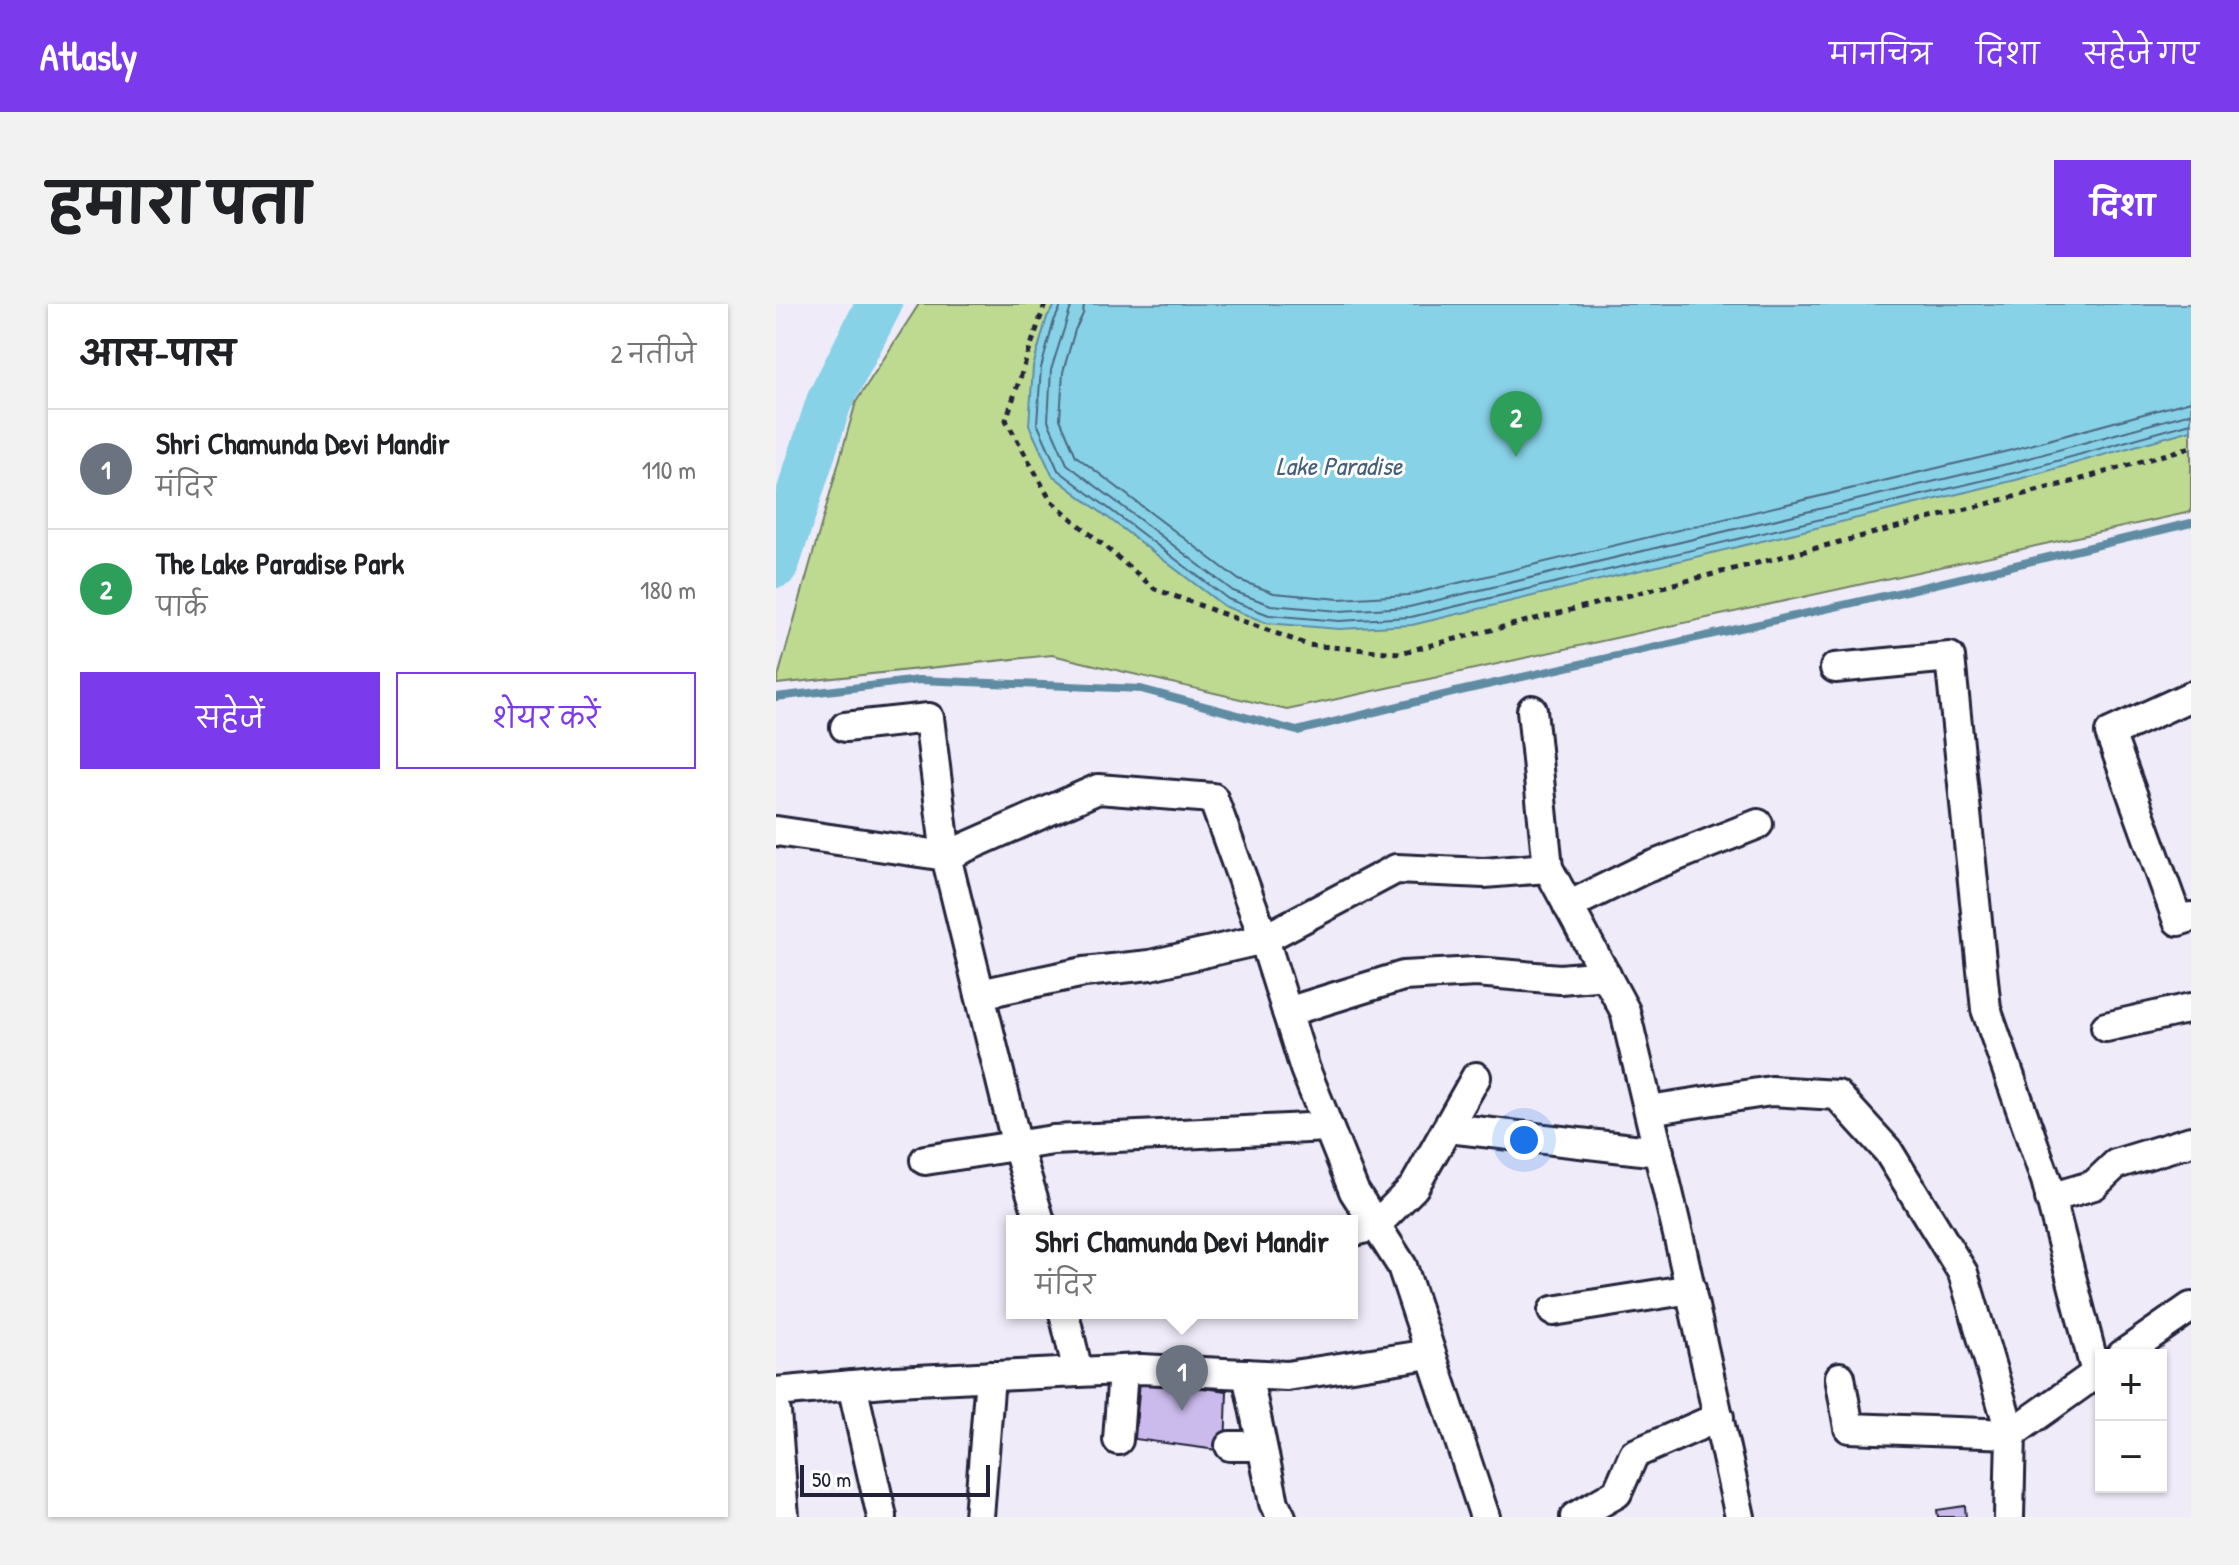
<!DOCTYPE html>
<html lang="hi">
<meta charset="utf-8">
<style>
body{margin:0;font-family:"Patrick Hand","Playpen Sans Deva",sans-serif;background:#f2f2f2;color:#202124}
.controls{position:absolute;right:24px;bottom:24px;display:grid;overflow:hidden;border-radius:0px;box-shadow:0 2px 6px #0004}
.controls button{width:72px;height:72px;display:grid;place-items:center;padding:0;border:0;border-bottom:2px solid #e0e0e0;background:#fff;color:#202124;font:40px sans-serif}
.scale{position:absolute;left:24px;bottom:20px;width:190px;box-sizing:border-box;padding-left:8px;border:4px solid #22223b;border-top:0;font-size:22px;line-height:28px;white-space:nowrap;color:#22223b;-webkit-text-stroke:6px #fff;paint-order:stroke}
.you{position:absolute;left:748px;top:836px;width:28px;height:28px;margin:-20px;border:6px solid #fff;border-radius:50%;background:#1a73e8;box-shadow:0 0 0 12px #1a73e833}
.badge{display:grid;place-items:center;width:52px;height:52px;border-radius:50%;background:#7c3aed;color:#fff;font-size:26px;font-weight:700}
.pin{position:absolute;translate:-50% -66px;filter:drop-shadow(0 2px 4px #0008)}
.pin::after{content:'';position:absolute;top:42px;width:28px;height:24px;background:inherit;clip-path:polygon(0 0,100% 0,50% 100%)}
.popup{position:absolute;left:230px;top:911px;width:352px;height:104px;box-sizing:border-box;display:grid;place-content:center;border-radius:0px;background:#fff;filter:drop-shadow(0 2px 6px #0005);font-size:26px;white-space:nowrap;color:#757577}
.popup b{font-size:30px;color:#202124}
.popup::after{content:'';position:absolute;left:50%;top:100%;margin-left:-16px;border:16px solid transparent;border-top-color:#fff}
.list{margin:0;padding:0;list-style:none}
h2{display:flex;justify-content:space-between;align-items:center;height:104px;margin:0;padding:0 32px;font-size:34px}
h2 small{font-size:26px;font-weight:400;color:#757577}
.list li{display:grid;grid-template-columns:52px 1fr auto;gap:24px;align-items:center;box-sizing:border-box;height:120px;padding:0 32px;border-top:2px solid #e0e0e0}
.list b{display:block;font-size:30px;white-space:nowrap}
.list p{margin:0;font-size:26px;white-space:nowrap;color:#757577}
.list em{font-size:26px;font-style:normal;color:#757577}
.actions{display:flex;gap:16px;padding:24px 32px}
.actions a{flex:1;padding:18px 0;border:2px solid #7c3aed;border-radius:0px;text-align:center;font-size:28px;color:#7c3aed}
.actions .main{background:#7c3aed;color:#fff}
.map{position:relative;flex:none;width:1415px;height:1213px;overflow:hidden;border-radius:0px}
header{display:flex;align-items:center;gap:48px;box-sizing:border-box;height:112px;padding:0 40px;background:#7c3aed;color:#fff}
header strong{font-size:38px}
nav{display:flex;gap:44px;margin-inline-start:auto;font-size:28px}
.intro{display:flex;align-items:center;justify-content:space-between;box-sizing:border-box;height:192px;padding:0 48px}
h1{margin:0;font-size:56px}
.button{padding:20px 36px;border-radius:0px;background:#7c3aed;color:#fff;font-size:28px;font-weight:700}
main{display:flex;gap:48px;padding:0 48px}
aside{flex:1;background:#fff;border-radius:0px;box-shadow:0 2px 6px #0004}
.map>svg:first-child{display:block}
.green{fill:#beda91;stroke:#707e66;stroke-width:2}
.water{fill:#88d2e8;stroke:#5f8ca3;stroke-width:2}
.lines{fill:none;stroke-linecap:round;stroke-linejoin:round}
.shore{stroke:#4b6880;stroke-width:2}
.stream{stroke:#5f8ca3;stroke-width:8}
.river{stroke:#88d2e8;stroke-width:46}
.building{fill:#cbbbec;stroke:#22223b;stroke-width:2}
.street-casing{stroke:#22223b;stroke-width:34}
.path{stroke:#22223b;stroke-width:5;stroke-dasharray:6 6;stroke-linecap:butt}
.street{stroke:#fff;stroke-width:28}
.labels{text-anchor:middle;dominant-baseline:central;stroke-width:6;stroke-linejoin:round;paint-order:stroke}
.water-label{font-size:26px;font-style:italic;fill:#466078;stroke:#fff}
</style>
<header>
<strong>Atlasly</strong>
<nav><a>मानचित्र</a><a>दिशा</a><a>सहेजे गए</a></nav>
</header>
<div class="intro"><h1>हमारा पता</h1><a class="button">दिशा</a></div>
<main>
<aside>
<h2>आस-पास<small>2 नतीजे</small></h2>
<ul class="list">
<li><span class="badge" style="background:#6b7280">1</span><div><b>Shri Chamunda Devi Mandir</b><p>मंदिर</p></div><em>110 m</em></li>
<li><span class="badge" style="background:#2e9e5b">2</span><div><b>The Lake Paradise Park</b><p>पार्क</p></div><em>180 m</em></li>
</ul>
<div class="actions"><a class="main">सहेजें</a><a>शेयर करें</a></div>
</aside>
<div class="map">
<svg width="1415" height="1213" viewBox="0 0 1415 1213">
<rect width="100%" height="100%" fill="#efebf9"/>
<filter id="ink" filterUnits="userSpaceOnUse"><feTurbulence type="fractalNoise" baseFrequency=".0125" numOctaves="2"/><feDisplacementMap in="SourceGraphic" scale="16" xChannelSelector="R" yChannelSelector="G"/><feConvolveMatrix kernelMatrix="1 2 1 2 8 2 1 2 1" color-interpolation-filters="sRGB"/></filter>
<g filter="url(#ink)">
<path class="green" d="M143 0H1415V208L511 406 276 351 0 380 80 98Z"/>
<path class="water" d="M280 0H1415V126L1240 176 636 321 563 325 491 319 448 302 276 171 253 121 257 63 271 13Z"/>
<g class="lines">
<g class="shore">
<path d="M286 0 278 17 265 64 261 119 282 166 452 295 493 311 563 317 635 313 1238 169 1415 119"/>
<path d="M296 0 275 66 272 117 291 160 457 287 495 301 563 307 633 303 1235 159 1415 109"/>
<path d="M308 0 307 10 299 26 287 68 284 115 300 152 463 276 498 289 563 295 632 291 1232 147 1415 97"/>
</g>
<path class="stream" d="M0 393 143 376 365 385 521 427 684 387 1130 287 1415 219"/>
<path class="river" d="M0 261 53 98 103 0"/>
</g>
<g class="building">
<path d="M364 1076 451 1087 449 1147 359 1135Z"/>
<path d="M1189 1202 1190 1213H1162L1161 1206Z"/>
</g>
<g class="lines">
<defs>
<g id="street">
<path d="M1059 364 1174 353 1210 705 1270 876 1320 1069"/>
<path d="M1415 392 1334 429 1402 617 1415 613"/>
<path d="M756 406 772 564 849 707 905 943 964 1213"/>
<path d="M69 423 153 414 170 552 241 842 264 917"/>
<path d="M0 527 170 552 322 485 437 494 488 635 529 765 578 887 626 962 709 1213"/>
<path d="M792 602 868 565 982 520"/>
<path d="M204 690 308 668 374 661 488 635 620 565 708 569 772 564"/>
<path d="M511 708 627 672 700 668 784 675 830 671"/>
<path d="M1330 723 1415 704"/>
<path d="M873 806 995 787 1061 791 1112 847 1187 969 1235 1130 1073 1124 1064 1073"/>
<path d="M672 824 883 848"/>
<path d="M149 856 277 836 552 823"/>
<path d="M1274 894 1318 881 1340 860 1415 837"/>
<path d="M576 928 600 921 638 883 700 773"/>
<path d="M777 1007 915 985"/>
<path d="M288 1009 302 1068"/>
<path d="M1346 1051 1415 1003"/>
<path d="M471 1070 498 1199 505 1213"/>
<path d="M76 1081 106 1213"/>
<path d="M0 1088 120 1077 365 1065 511 1072 654 1050"/>
<path d="M0 1108 8 1213"/>
<path d="M342 1136 347 1066"/>
<path d="M454 1142H485"/>
<path d="M203 1213 214 1072"/>
<path d="M799 1213 841 1189 858 1150 943 1113"/>
<path d="M1233 1213 1235 1130 1325 1066"/>
</g>
</defs>
<use href="#street" class="street-casing"/>
<path class="path" d="M269 0 230 116 275 197 379 285 532 341 624 349 1029 247 1295 178 1415 143"/>
<use href="#street" class="street"/>
</g>
</g>
<g class="labels">
<g class="water-label">
<text x="563" y="161">Lake Paradise</text>
</g>
</g>
</svg>
<div class="controls">
<button>+</button>
<button>−</button>
</div>
<div class="scale">50 m</div>
<div class="you"></div>
<div class="pin badge" style="left:406px;top:1107px;background:#6b7280">1</div>
<div class="popup"><b>Shri Chamunda Devi Mandir</b>मंदिर</div>
<div class="pin badge" style="left:740px;top:153px;background:#2e9e5b">2</div>
</div>
</main>
